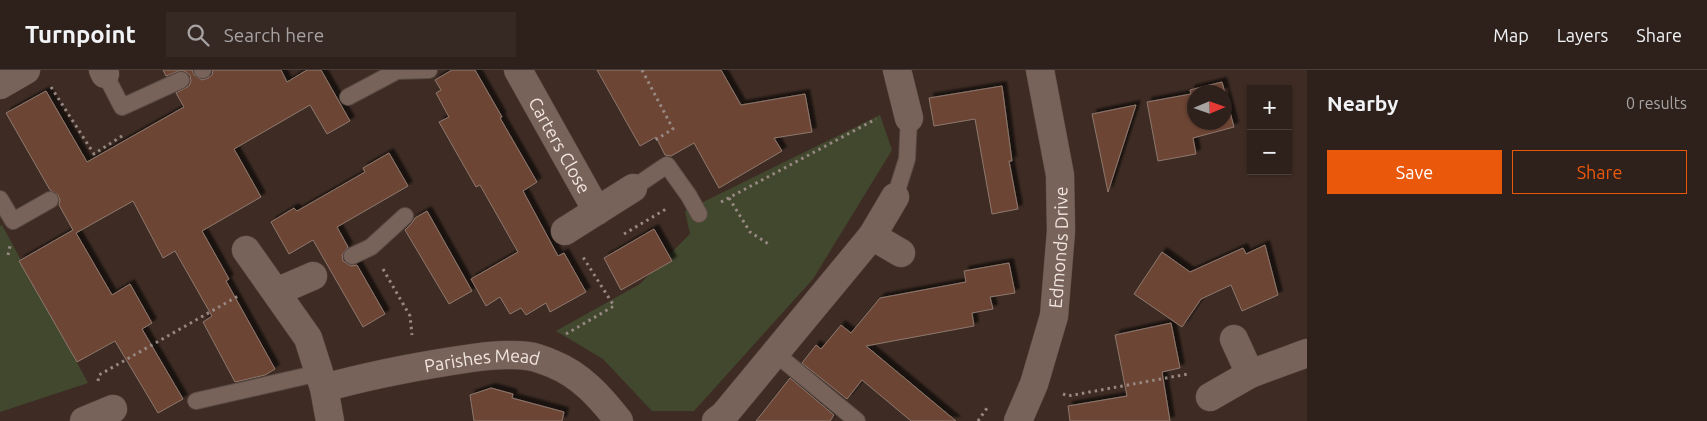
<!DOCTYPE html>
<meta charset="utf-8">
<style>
body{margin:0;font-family:Ubuntu,sans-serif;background:#362924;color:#f1f3f6}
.controls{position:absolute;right:15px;top:15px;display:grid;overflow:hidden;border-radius:0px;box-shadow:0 1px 4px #0004}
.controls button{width:45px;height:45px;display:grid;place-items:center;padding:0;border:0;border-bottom:1px solid #493e3a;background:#2e211b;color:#f1f3f6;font:25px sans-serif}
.compass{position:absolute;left:1187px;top:15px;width:45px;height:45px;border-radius:50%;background:#2e211b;box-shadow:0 1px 4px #0004;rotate:88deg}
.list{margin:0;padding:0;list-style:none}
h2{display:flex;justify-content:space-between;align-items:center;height:65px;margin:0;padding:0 20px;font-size:21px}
h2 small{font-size:16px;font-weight:400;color:#a7a3a3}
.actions{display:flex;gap:10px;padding:15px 20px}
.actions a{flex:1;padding:11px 0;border:1px solid #ea580c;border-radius:0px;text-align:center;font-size:18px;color:#ea580c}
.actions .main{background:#ea580c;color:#fff}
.icon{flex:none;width:28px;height:28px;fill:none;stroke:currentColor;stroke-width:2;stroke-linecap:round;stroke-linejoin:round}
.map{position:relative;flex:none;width:1307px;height:351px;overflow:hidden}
header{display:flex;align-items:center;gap:30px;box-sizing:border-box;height:70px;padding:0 25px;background:#2e211b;border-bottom:1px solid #493e3a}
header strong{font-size:24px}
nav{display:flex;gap:28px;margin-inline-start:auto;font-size:18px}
.search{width:350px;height:45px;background:#362924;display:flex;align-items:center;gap:12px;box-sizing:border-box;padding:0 18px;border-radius:0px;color:#a7a3a3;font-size:19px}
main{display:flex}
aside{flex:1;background:#2e211b}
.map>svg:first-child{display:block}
.green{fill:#42482e}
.building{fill:#6d4534;stroke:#8d786e;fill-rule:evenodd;filter:url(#shadow)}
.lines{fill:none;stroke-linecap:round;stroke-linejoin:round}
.service-casing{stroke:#594a44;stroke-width:18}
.minor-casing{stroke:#594a44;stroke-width:29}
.path{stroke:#978882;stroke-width:3;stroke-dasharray:2.5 4;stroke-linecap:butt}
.service{stroke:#78635a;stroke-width:16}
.minor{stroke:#78635a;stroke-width:28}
.labels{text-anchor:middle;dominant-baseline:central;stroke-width:4;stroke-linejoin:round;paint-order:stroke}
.street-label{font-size:18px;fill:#f0e4df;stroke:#1f1613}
</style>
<header>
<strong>Turnpoint</strong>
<div class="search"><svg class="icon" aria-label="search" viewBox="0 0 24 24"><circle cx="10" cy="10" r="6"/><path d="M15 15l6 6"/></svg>Search here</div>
<nav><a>Map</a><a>Layers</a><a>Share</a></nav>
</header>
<main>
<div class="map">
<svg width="1307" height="351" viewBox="0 0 1307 351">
<defs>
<filter id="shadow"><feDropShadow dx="4.5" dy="-4.5" stdDeviation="1" flood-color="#0009"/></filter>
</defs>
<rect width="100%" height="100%" fill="#3e2c24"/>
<g class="green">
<path d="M880 45 892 80 813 209 694 341H652L603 289 556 261 640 214 690 164 685 141Z"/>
<path d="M2 155 88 313 0 342V156Z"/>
</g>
<g class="building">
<path d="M163 0H192L194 5 202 10 208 8 212 5 213 0H281L287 12 307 0H321L350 51 327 64 310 35 234 79 261 127 202 161 229 209 226 211 275 299 265 305 235 312 203 252 212 246 175 181 163 188 133 131 76 163 112 225 130 214 152 253 142 259 183 329 158 343 115 271 77 292 19 191 73 160 59 135 60 130 58 125 50 120 6 43 46 21 87 92 184 37 176 23 189 16 191 11 190 5 186 2 181 0 166 6Z"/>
<path d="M452 0H475L502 47 500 48 537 112 523 121 558 186 564 183 586 222 550 242 546 233 526 245 521 238 510 244 500 227 486 236 471 209 518 182 480 115 476 117 439 52 449 47 436 23 441 20 435 10Z"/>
<path d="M597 0H721L741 35 805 24 812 62 774 68 782 81 719 118 694 73 671 86 665 85 656 67 640 76Z"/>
<path d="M1222 12 1234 57 1193 68 1196 84 1158 91 1147 32 1191 24 1190 20ZM1194 22H1224V52H1194Z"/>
<path d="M1002 16 1012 91H1009L1018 139 992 144 975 49 934 56 929 28Z"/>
<path d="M1136 35 1108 122 1092 44Z"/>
<path d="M389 83 408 116 337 157 348 177 342 185 343 191 351 196 357 195 385 244 363 257 313 170 289 184 271 152 294 138 297 141 332 121 365 102 363 98Z"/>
<path d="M427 141 472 221 449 234 405 160 412 153 415 148Z"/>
<path d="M654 159 672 191 621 220 604 188Z"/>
<path d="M1265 175 1278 225 1242 241 1231 215 1201 229 1182 257 1134 224 1162 182 1190 202 1243 178 1246 184Z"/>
<path d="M1009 193 1015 223 990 227 993 239 972 243 974 256 866 276 956 351H911L862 310 847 329 802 293 816 275 821 279 841 255 851 263 880 228 966 212 964 201Z"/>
<path d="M1171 253 1180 298 1162 302 1170 351H1070L1068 336 1127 326 1115 265Z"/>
<path d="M790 308 834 345 830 351H756Z"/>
<path d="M491 318 513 324 512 328 564 342 562 351H474L470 325Z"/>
</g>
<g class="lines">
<defs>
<g id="service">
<path d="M202 0H203"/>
<path d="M105 4 122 37 181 10"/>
<path d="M348 27 397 1 429 0"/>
<path d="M633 118 667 95 689 126 699 144"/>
<path d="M895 127 907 89 909 48"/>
<path d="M0 129 13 151 50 130"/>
<path d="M352 186 371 177 405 146"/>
<path d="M775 283 857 351"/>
<path d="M196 331 319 303"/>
</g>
<g id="minor">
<path d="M103 0 105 4"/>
<path id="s1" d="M518 0 597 141"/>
<path d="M897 0 909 48"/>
<path d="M0 15 26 0"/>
<path d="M565 161 633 118"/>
<path d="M872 166 901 183"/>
<path d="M246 180 308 268 324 318 330 351"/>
<path d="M276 222 313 206"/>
<path d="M1234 269 1250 304"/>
<path id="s2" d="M324 318C367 306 408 298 452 291 477 287 503 283 528 286 536 287 546 291 553 294 581 305 601 328 619 351"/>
<path d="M1210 327 1250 304 1307 283"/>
<path d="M84 351 113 339"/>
<path d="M716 351 724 345 872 166 895 127"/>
<path id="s3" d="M1018 351 1034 314 1054 246 1061 161 1060 105 1040 0"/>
</g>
</defs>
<use href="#service" class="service-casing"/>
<use href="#minor" class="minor-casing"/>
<g class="path">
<path d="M642 0 673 59 655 70"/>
<path d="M51 17 94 84 125 64"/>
<path d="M729 128 750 162 770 175"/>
<path d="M721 132 876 49"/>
<path d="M624 164 666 139"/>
<path d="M8 185 10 176"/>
<path d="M383 199 410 246 412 265"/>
<path d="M566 264 614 236 583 187"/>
<path d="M98 311 99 305 240 225"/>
<path d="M1063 324 1068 326 1188 304"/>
<path d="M978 351 989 335"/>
</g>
<use href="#service" class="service"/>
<use href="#minor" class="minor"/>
</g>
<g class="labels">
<g class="street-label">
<text stroke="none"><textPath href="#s1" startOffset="86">Carters Close</textPath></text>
<text stroke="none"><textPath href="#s3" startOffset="180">Edmonds Drive</textPath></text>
<text stroke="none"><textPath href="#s2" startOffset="161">Parishes Mead</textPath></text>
</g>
</g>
</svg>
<div class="controls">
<button>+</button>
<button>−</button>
</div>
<svg class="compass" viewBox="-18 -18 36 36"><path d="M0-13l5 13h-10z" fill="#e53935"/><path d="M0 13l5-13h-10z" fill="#a7a3a3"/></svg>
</div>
<aside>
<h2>Nearby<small>0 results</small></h2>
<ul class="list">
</ul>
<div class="actions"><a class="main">Save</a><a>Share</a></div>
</aside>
</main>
